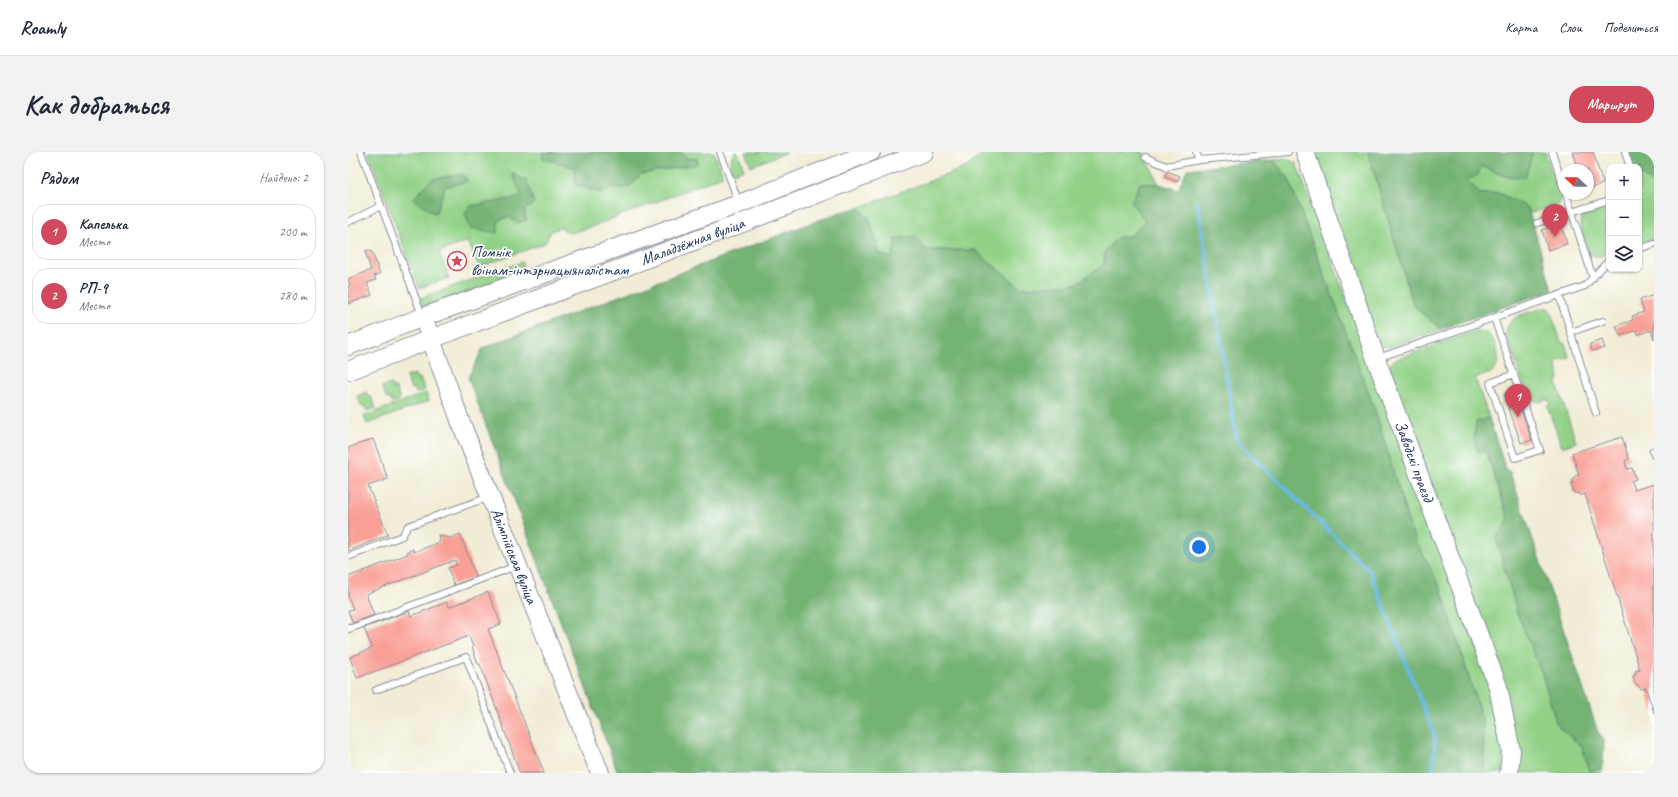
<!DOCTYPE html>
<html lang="ru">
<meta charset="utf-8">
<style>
body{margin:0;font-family:Caveat,sans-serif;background:#f2f2f3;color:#1f2937}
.controls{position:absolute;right:12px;top:12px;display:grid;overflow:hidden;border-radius:8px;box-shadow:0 1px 3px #0004}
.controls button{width:36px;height:36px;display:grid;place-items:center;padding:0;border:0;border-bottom:1px solid #e0e1e3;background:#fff;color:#1f2937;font:20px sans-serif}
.compass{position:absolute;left:1210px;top:12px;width:36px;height:36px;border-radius:50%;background:#fff;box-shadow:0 1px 3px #0004;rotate:292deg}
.you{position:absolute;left:851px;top:395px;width:14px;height:14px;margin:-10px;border:3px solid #fff;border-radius:50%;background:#1a73e8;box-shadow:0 0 0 6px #1a73e833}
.badge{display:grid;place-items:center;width:26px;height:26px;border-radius:50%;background:#d1495b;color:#fff;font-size:13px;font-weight:700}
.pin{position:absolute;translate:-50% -33px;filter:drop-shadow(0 1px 2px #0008)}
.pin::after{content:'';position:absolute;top:21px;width:14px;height:12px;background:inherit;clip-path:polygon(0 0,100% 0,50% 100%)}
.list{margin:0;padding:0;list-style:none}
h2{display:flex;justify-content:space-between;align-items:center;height:52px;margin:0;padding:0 16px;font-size:17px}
h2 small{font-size:13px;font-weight:400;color:#747a83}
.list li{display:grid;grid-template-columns:26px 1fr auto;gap:12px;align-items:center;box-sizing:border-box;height:56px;margin:0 8px 8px;padding:0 8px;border:1px solid #e0e1e3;border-radius:16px}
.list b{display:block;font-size:15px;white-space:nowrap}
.list p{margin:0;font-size:13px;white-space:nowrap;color:#747a83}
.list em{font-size:13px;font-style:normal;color:#747a83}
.icon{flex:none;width:22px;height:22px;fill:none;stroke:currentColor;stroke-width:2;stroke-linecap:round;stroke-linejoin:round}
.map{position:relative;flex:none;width:1306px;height:621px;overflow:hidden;border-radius:16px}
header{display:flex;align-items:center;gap:24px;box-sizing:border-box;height:56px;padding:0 20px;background:#fff;border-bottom:1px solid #e0e1e3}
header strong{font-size:19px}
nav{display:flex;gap:22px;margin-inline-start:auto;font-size:14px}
.intro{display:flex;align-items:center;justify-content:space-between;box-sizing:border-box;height:96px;padding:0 24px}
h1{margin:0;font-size:28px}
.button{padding:10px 18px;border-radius:16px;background:#d1495b;color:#fff;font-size:14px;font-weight:700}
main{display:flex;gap:24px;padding:0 24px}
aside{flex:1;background:#fff;border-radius:16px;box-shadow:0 1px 3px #0004}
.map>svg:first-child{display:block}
.green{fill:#92d187;stroke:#568072}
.forest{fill:#75b374;stroke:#487169}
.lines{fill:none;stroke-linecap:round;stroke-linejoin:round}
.stream{stroke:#69b9e4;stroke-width:3.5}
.building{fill:#f99f95}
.lane-casing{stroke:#868e9a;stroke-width:8}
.secondary-casing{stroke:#868e9a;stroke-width:20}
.lane{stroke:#fff;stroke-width:6}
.secondary{stroke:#fff;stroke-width:18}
.labels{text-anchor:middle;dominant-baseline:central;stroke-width:3.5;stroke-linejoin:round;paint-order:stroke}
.street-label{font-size:16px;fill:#1b2f5e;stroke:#fff}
.poi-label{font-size:16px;fill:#1b2f5e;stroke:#fff;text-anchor:start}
</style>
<header>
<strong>Roamly</strong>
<nav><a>Карта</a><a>Слои</a><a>Поделиться</a></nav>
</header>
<div class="intro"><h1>Как добраться</h1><a class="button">Маршрут</a></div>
<main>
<aside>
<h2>Рядом<small>Найдено: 2</small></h2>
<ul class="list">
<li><span class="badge">1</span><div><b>Капелька</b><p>Место</p></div><em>200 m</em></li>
<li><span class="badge">2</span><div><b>РП-9</b><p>Место</p></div><em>280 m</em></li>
</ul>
</aside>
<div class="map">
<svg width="1306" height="621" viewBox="0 0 1306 621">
<rect width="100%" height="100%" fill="#fff"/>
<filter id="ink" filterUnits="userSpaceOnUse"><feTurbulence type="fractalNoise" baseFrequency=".025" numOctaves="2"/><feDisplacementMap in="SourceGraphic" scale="8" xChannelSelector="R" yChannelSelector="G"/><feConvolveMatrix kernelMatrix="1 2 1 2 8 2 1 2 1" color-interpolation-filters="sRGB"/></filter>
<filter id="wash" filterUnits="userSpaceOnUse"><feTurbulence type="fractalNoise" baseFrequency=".012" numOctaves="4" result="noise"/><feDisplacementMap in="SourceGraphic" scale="16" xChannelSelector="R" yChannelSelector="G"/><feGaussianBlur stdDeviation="0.9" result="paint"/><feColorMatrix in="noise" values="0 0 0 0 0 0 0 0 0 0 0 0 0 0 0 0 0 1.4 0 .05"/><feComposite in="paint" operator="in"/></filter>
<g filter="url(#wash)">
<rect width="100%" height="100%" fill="#f1ecd5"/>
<g class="green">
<path d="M20 0H366L375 24 246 74 222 81 212 76 203 79 197 91 131 115 120 89 91 100 101 126 71 136Z"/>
<path d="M386 0H390L396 17 385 21 382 11Z"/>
<path d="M397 0H439L403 14Z"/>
<path d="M636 0H795L811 32 792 31 797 69 782 84 757 99 756 112 728 132 673 136 627 98H578L544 106 532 102 521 66 510 56 619 15Z"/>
<path d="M961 0H1020L1066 154 1093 177 1041 195 1034 194 1029 189Z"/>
<path d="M1184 0H1197L1213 48 1211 52 1184 61 1151 41 1132 42 1119 28 1129 23 1133 14 1157 24 1184 3Z"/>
<path d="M938 7 948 11 1144 538 1155 600V621H1137L1135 570 1093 437 1063 379 1027 258 940 26 925 8Z"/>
<path d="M1291 22 1306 32V87L1291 92V46L1294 45 1291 34Z"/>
<path d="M1261 56V101L1249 105 1241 101 1232 73 1235 64Z"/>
<path d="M174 110 175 115 173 121 77 155 72 146Z"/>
<path d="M1196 156H1200L1203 160 1213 190 1217 192 1222 206 1208 210 1211 226 1209 232 1228 290 1214 295 1199 254 1202 253 1200 247 1191 250 1180 246 1158 181C1159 163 1181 161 1196 156Z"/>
<path d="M1128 179C1132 179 1136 179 1140 182 1148 188 1154 209 1147 217 1144 222 1133 224 1127 226L1141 266 1128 270 1161 368 1148 386 1170 463 1194 522 1209 573 1234 595 1242 619 1255 616 1254 621H1168L1041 222V214L1046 208Z"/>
<path d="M67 222 69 227 72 226 77 238 68 241 66 236 63 237 58 225Z"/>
<path d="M43 232 45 237 48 236 52 248 44 251 42 246 39 247 34 235Z"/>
<path d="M18 240 20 245H23L28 256 19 259 17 254 14 255 9 244Z"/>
<path d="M78 241 81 249 19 272 16 264Z"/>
</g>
<g class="forest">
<path d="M194 0H333L338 6 349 7 350 12 293 22 282 35 258 38 254 41 227 33V16L195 6Z"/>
<path d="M1020 0H1184V3L1177 26 1157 24 1133 14 1130 23 1119 28 1132 42 1151 41 1180 56 1204 138 1093 177 1066 154Z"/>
<path d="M1281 0H1306V32L1291 22V15H1285Z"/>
<path d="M925 8 940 26 1027 258 1063 379 1093 437 1135 570 1137 621H270L120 226 135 196 492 60 510 56 521 66 532 102 544 106 548 86 567 84 578 98H627L673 136 728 132 756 112 757 99 770 85 783 84 797 69 783 50 792 31 811 32 830 38 839 17Z"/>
<path d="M164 21 179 29 186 51 176 59 179 68 169 71 161 65 150 68V81L122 76 117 61 123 54 174 45Z"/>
<path d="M114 22 120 29 97 35 87 62 65 46 84 27Z"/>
<path d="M1141 266 1158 318 1162 320 1250 580 1256 589 1255 616 1242 619 1234 595 1209 573 1194 522 1170 463 1148 386 1161 368 1139 301 1130 300 1126 288 1128 270Z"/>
</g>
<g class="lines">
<path class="stream" d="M849 48 889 289 1022 419 1087 585 1085 621"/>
</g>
<g id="blocks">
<g class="building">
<path d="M1225 0H1245L1255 32 1240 37V18H1231Z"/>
<path d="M819 19 832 24 829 30 817 25Z"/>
<path d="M1213 72 1219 92 1200 98 1194 78Z"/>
<path d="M20 98 24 100 32 122 26 124 28 128 19 131 24 143 0 152V134L2 133 0 127 23 118 17 99Z"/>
<path d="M1306 143V187L1303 178 1290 183 1289 178 1272 184 1268 174 1285 168 1284 164 1296 160 1292 148Z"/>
<path d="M1254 188 1257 196 1244 199 1242 192Z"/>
<path d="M1166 239 1184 288 1173 291 1156 242Z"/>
<path d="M1274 285 1281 307 1277 309 1279 317 1284 316 1288 327 1283 329 1286 338 1306 332V561L1298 536 1293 537 1289 532H1287L1285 524 1288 521 1287 519 1292 518 1237 342 1232 344V342L1226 341 1223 332 1225 331 1224 329 1227 324 1231 323 1224 301Z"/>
<path d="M25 287 40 327 20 334 40 383 0 399V296Z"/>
<path d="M112 382 128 425 106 433 100 416 109 413 107 408 18 442 26 463 5 471 0 459 5 457 0 444V425L60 402 59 400 65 397 66 400 92 390 90 383 102 386Z"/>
<path d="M140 440 153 472 140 477 196 621H172L132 512H130L124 495H125L121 484 9 526 2 505 24 496 16 476 61 459 63 464 99 450 101 455Z"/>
</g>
</g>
</g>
<g filter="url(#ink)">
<use href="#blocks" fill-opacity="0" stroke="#868e9a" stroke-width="1"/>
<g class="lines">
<defs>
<g id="lane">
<path d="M13 0 74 163"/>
<path d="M372 0 391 51"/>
<path d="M848 0 851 8 940 0"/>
<path d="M1204 0 1216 36"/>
<path d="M1277 0 1282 15"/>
<path d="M797 5 818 14 851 8"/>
<path d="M1218 42 1245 126"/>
<path d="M0 70 33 54"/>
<path d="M1189 71 1261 48"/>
<path d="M1291 97 1306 92"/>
<path d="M1211 143 1248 261"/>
<path d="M1146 166 1192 298 1167 306 1142 231 1166 222"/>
<path d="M1223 180 1255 169"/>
<path d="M1030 206 1237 134 1261 108"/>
<path d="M1305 299 1306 303"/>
<path d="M0 405 54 384 60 374 141 345"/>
<path d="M0 475 1 477 17 471 168 414"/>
<path d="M28 538 118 505 162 621"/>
</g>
<g id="secondary">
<path id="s1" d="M957 0 1028 207 1150 535 1163 599 1161 621"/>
<path id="s2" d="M79 176 113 271 252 621"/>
<path d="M0 194 75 165 391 52 523 0"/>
<path id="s3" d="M0 219 83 187 397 70 576 0"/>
</g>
</defs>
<use href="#lane" class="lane-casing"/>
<use href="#secondary" class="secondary-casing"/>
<use href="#lane" class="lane"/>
<use href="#secondary" class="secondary"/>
</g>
</g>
<defs>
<symbol id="sight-ring" viewBox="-11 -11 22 22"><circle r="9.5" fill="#fff" stroke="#d1495b" stroke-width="1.5"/><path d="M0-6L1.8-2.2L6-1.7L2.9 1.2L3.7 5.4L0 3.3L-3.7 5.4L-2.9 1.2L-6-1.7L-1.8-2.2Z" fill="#d1495b"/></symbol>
</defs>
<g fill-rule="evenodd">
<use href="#sight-ring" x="98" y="98" width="22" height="22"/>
</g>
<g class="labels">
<g class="street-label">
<text stroke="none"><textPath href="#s3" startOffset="368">Маладзёжная вуліца</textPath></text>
<text stroke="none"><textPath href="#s1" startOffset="328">Заводскі праезд</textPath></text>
<text stroke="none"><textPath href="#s2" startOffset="244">Алімпійская вуліца</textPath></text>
</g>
<g class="poi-label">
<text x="123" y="100">Помнік<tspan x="123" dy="18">воінам-інтэрнацыяналістам</tspan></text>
</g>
</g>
</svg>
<div class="controls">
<button>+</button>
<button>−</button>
<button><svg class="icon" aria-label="layers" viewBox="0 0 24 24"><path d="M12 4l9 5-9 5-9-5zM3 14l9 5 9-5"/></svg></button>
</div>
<svg class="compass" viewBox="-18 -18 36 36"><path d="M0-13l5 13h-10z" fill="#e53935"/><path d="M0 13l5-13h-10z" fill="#747a83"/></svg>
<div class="you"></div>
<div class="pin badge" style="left:1170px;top:265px">1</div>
<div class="pin badge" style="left:1207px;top:85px">2</div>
</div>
</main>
